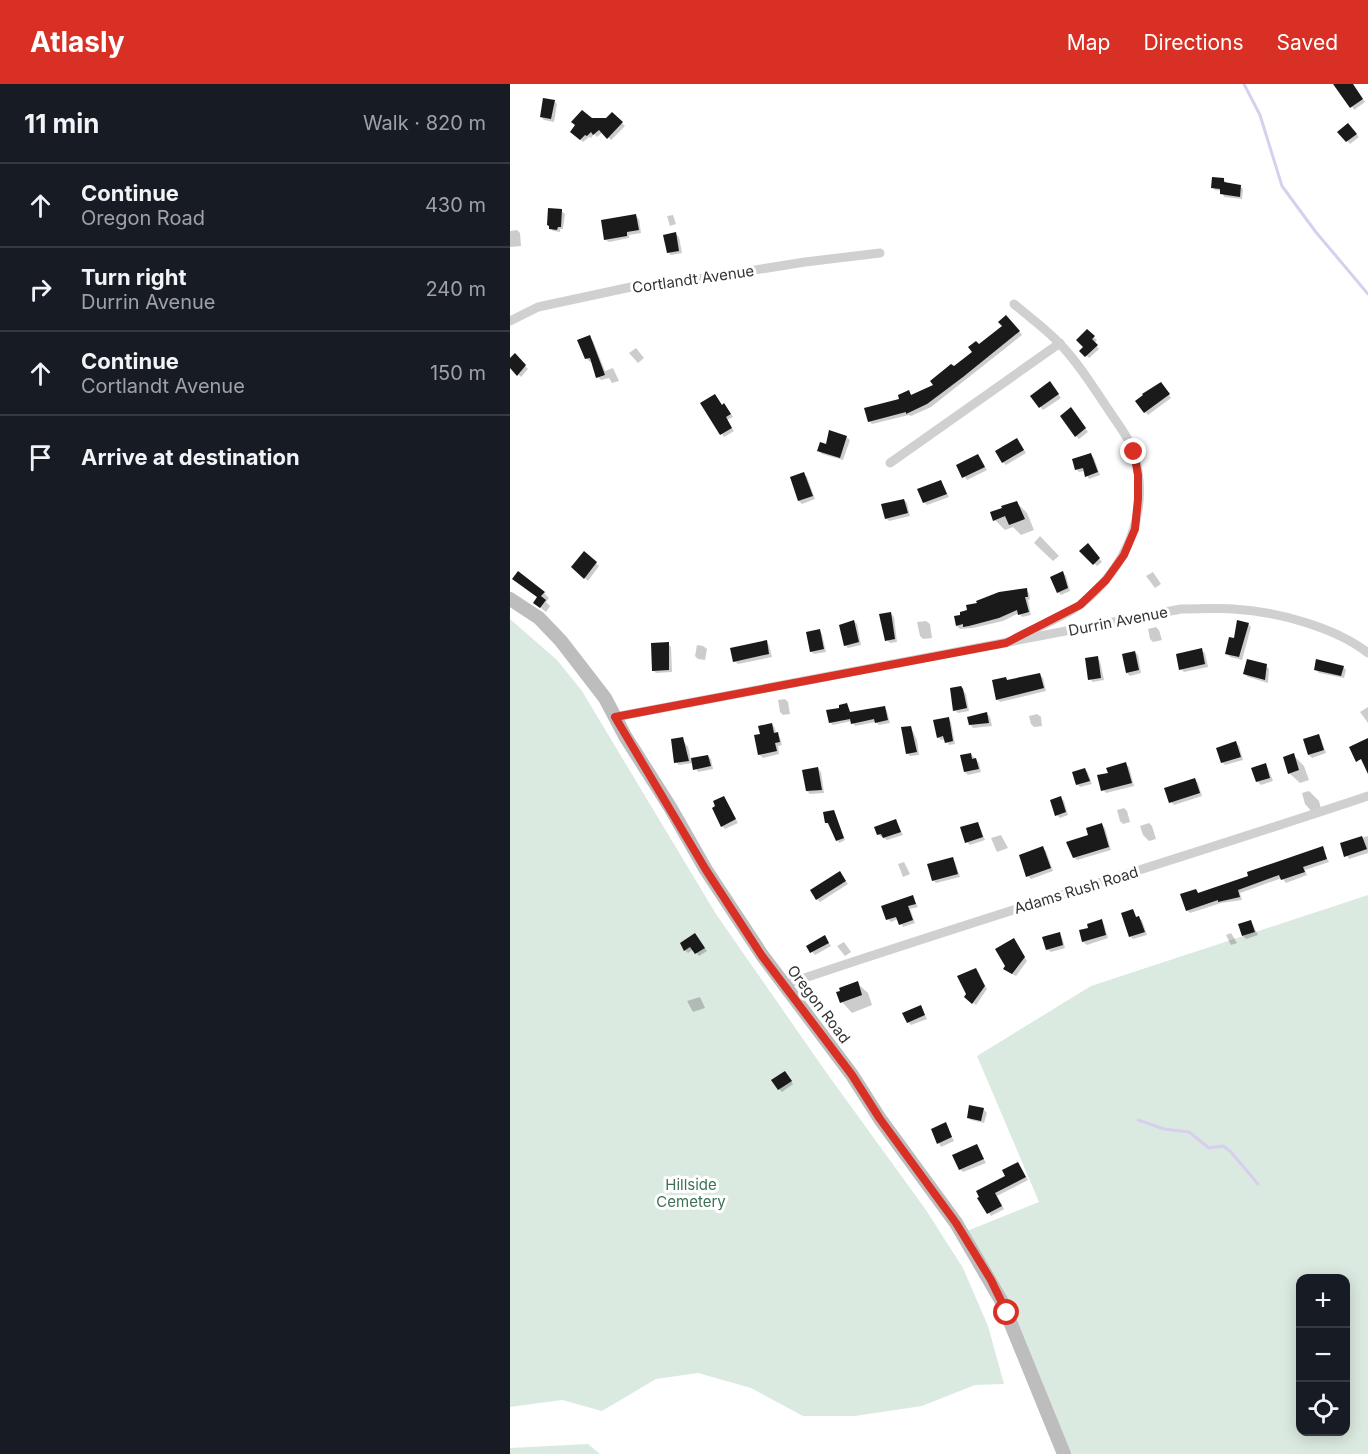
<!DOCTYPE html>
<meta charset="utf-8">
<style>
body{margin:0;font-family:Inter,sans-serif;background:#242831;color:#f1f3f6}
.controls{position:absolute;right:18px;bottom:18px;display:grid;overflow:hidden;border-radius:12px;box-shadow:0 3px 15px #0003}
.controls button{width:54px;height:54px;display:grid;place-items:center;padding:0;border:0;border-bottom:2px solid #363941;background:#171b24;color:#f1f3f6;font:30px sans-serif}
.stop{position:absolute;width:18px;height:18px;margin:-14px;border:4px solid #d93025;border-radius:50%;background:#fff}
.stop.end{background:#d93025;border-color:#fff;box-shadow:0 2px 6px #0008}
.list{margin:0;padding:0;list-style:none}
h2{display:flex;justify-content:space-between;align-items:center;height:78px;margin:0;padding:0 24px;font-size:26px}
h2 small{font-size:20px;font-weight:400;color:#9ea1a6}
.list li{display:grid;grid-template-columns:39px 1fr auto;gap:18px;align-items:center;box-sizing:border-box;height:84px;padding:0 24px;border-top:2px solid #363941}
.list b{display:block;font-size:22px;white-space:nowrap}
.list p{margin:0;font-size:20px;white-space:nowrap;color:#9ea1a6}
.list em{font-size:20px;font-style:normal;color:#9ea1a6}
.icon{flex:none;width:33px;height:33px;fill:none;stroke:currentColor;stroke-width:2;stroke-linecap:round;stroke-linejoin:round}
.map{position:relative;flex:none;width:858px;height:1370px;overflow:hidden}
header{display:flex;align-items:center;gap:36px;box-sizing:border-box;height:84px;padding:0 30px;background:#d93025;color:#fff}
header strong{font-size:28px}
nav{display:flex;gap:33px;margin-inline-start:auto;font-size:21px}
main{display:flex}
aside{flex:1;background:#171b24}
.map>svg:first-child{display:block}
.green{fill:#dbeae1;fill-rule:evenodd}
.shadow{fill:#0003}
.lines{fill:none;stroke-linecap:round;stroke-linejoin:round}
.stream{stroke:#d8cfee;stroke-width:3}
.building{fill:#1a1a1a}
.street{stroke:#d0d0d0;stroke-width:9}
.secondary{stroke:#bdbdbd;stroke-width:14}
.route{stroke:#d93025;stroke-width:8}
.labels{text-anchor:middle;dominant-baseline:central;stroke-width:6;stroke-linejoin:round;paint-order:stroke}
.street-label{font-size:15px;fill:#333;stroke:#fff}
.park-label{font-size:15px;fill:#3e7154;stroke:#fff}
</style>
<header>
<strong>Atlasly</strong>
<nav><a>Map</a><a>Directions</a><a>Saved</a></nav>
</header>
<main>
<aside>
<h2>11 min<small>Walk · 820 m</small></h2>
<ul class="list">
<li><svg class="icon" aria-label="ahead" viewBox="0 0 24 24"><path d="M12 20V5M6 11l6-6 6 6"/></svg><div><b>Continue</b><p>Oregon Road</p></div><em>430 m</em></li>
<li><svg class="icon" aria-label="right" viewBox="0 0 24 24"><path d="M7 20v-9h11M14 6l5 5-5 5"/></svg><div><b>Turn right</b><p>Durrin Avenue</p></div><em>240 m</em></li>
<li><svg class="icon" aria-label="ahead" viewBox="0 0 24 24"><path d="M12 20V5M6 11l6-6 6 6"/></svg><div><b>Continue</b><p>Cortlandt Avenue</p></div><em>150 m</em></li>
<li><svg class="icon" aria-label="arrive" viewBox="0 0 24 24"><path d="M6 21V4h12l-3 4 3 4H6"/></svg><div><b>Arrive at destination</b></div></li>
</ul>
</aside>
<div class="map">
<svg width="858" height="1370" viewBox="0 0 858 1370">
<rect width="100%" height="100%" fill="#fff"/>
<g class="green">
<path d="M0 535 47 576 72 607 206 830 316 988 416 1126 453 1184 478 1242 494 1300 465 1301 412 1322 345 1332H293L241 1304 188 1289 146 1295 92 1327 52 1316 0 1323Z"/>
<path d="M858 811V1370H556L457 1147 529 1118 467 972 581 902ZM790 1194H836V1348H790Z"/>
<path d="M78 1360 90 1370H0V1364Z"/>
</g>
<g class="shadow">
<path d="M830 0H842L855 18 844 26Z"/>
<path d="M44 17 47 20 44 38 34 36 31 33Z"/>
<path d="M102 30 115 42 101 56 93 48 87 53 84 50 81 54 79 53 73 58 62 48 97 36Z"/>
<path d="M838 41 849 53 840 60 829 48Z"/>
<path d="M714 96 717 99 730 102 733 105 732 115 714 113 712 107 705 106 702 103Z"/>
<path d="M51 127 55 130 53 145H50V148L43 147 40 143Z"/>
<path d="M163 131 166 140 160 142 157 132Z"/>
<path d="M126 132 129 135 131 149 119 151V154L99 158 95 155Z"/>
<path d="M7 146 10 149 11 162 0 163V147Z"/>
<path d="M166 150 169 153 172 169 161 171 158 168Z"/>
<path d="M496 233 512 251 421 323 401 332 399 331 362 340 359 337 392 316 398 307 402 312 425 301 494 243Z"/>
<path d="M577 247 587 256 584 259 589 265 579 274 571 267 575 263Z"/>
<path d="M80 254 83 257 95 287 103 284 109 297 102 299 99 294 91 296 88 293 82 277 80 278 77 275Z"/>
<path d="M126 264 134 274 128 279 119 269Z"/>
<path d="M5 271 18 285 11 293 0 282V276Z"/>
<path d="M543 302 551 314 533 326 522 312Z"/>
<path d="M654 303 661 314 638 331 635 328Z"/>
<path d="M192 320 217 324 223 333 217 336 224 347 214 353Z"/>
<path d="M564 328 578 348 569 355 566 352Z"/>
<path d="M336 353 340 356 333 376 312 370 309 367Z"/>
<path d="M510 359 516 369 496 381 493 378Z"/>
<path d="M581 371 584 374 590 391 579 395 575 387 569 388 566 385Z"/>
<path d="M469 373 477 386 457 396 448 382Z"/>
<path d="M294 390 297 393 305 415 292 420 289 417Z"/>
<path d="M431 397 439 413 417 421 414 418Z"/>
<path d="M394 416 397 419 400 432 379 437 376 434Z"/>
<path d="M506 418 517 429 524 446 511 451 503 443 495 446 485 436Z"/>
<path d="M530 452 549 472 543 477 524 459Z"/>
<path d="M581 464 592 478 587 482 571 467Z"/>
<path d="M75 469 89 482 78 497 63 483Z"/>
<path d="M643 488 651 500 645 504 636 492Z"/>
<path d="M553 489 556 492 560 507 551 511 548 508Z"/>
<path d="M516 506 519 509 520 515 518 516 521 531 512 533 509 529 493 537 463 544 450 545 447 542Z"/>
<path d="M34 509 39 514 36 518 40 522 36 528 25 519Z"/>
<path d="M381 530 384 533 387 558 380 559 377 556Z"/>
<path d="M344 537 347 540 351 561 338 564 335 561Z"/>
<path d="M416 537 420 540 422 554 413 555 410 552 407 538Z"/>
<path d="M738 540 741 543 732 576 720 573 717 570Z"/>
<path d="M646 543 649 546 652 556 643 558 640 555 638 545Z"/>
<path d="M309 547 312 550 316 568 304 570 301 567Z"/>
<path d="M256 558 259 561 262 573 228 580 224 577Z"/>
<path d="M158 560 161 563 162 588 146 589 143 586Z"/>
<path d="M187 561 193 562 197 565 195 576 188 575 185 572Z"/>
<path d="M691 566 695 569 698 583 674 588 671 585Z"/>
<path d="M625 568 628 571 631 589 620 592 617 589Z"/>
<path d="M587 574 590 577 594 596 583 598 580 595Z"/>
<path d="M756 582 759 585 758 599 738 593 735 590Z"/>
<path d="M833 583 836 586 834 594 809 589 806 586Z"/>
<path d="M530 591 533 594 536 607 490 618 487 615 498 597Z"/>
<path d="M450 603 456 610 459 627 448 629 445 626Z"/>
<path d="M275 615 278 618 280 630 273 631 270 628 268 616Z"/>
<path d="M337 621 341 629 374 623 377 627 380 639 369 641 366 638 345 642 342 637 323 641 320 638Z"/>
<path d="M858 623V639L850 628Z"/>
<path d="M477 630 480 633 482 642 463 644 460 640Z"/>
<path d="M527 630 531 633 532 642 524 643 521 640 519 632Z"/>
<path d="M438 634 441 638 445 660 439 661 436 655 431 656 428 653Z"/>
<path d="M262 640 265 644 266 650 270 653 272 661 268 662 269 670 253 674 249 670 251 651Z"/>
<path d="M401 643 407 656 409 671 400 672 397 669Z"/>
<path d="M808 652 811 655 816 669 802 674 799 671Z"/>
<path d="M172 655 178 663 181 676 198 672 201 675 203 685 188 688 183 679 169 681 166 678Z"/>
<path d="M726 659 729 662 733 676 715 681 712 678Z"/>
<path d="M461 670 469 679 471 688 458 691 455 688Z"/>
<path d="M783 671 794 682 799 696 790 699 779 689Z"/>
<path d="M615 680 619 683 624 702 596 709 593 706 600 690Z"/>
<path d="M755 681 758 684 763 697 751 701 748 698 743 685Z"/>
<path d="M308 684 311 688 314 709 300 710 297 707Z"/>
<path d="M575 685 578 689 582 700 570 703 567 700Z"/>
<path d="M685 695 688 699 692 712 664 721 661 718Z"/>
<path d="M799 707 809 717 812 729 805 731 795 720 792 709Z"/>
<path d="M214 713 228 739 215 745 212 742Z"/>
<path d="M551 714 554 717 558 731 550 734 547 731Z"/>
<path d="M614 724 617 727 620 738 613 740 610 737 607 726Z"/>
<path d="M324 727 335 756 329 759 317 739Z"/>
<path d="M386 737 393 751 377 756 369 751Z"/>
<path d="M467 739 470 743 475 756 460 761 457 758Z"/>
<path d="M639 739 642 742 646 755 639 757 633 751 630 742Z"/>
<path d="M592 741 595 744 601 766 567 776 564 773 580 752Z"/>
<path d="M491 751 498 764 487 768 481 754Z"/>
<path d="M858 752V769L839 775 832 760Z"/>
<path d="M533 764 536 767 543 787 521 795 518 792Z"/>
<path d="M812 764 819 778 795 786 797 791 776 799 772 794 730 809 732 816 711 819 680 829 677 826 686 806 689 810 740 793Z"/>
<path d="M442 774 445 778 450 793 426 799 423 796Z"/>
<path d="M394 778 400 790 393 793 388 780Z"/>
<path d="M332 792 338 800 310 818 307 815Z"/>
<path d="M403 813 408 823 400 825 405 839 393 843 388 835 381 838 378 835Z"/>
<path d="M623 826 627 834 632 836 637 851 623 855 620 852Z"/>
<path d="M591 837 594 840 598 854 577 861 573 858 571 847 580 845Z"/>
<path d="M741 837 748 851 736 855 733 852Z"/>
<path d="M721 849 727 859 721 861 716 851Z"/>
<path d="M549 850 552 853 555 864 541 868 537 865Z"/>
<path d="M315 853 321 862 305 871 298 863Z"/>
<path d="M188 854 197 867 189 872 183 865 178 869 175 866Z"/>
<path d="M334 858 341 868 335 872 327 862Z"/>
<path d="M506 859 517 877 506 892 498 888Z"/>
<path d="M465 886 477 905 466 921 459 916Z"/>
<path d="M347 899 358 909 362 921 342 929 332 918Z"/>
<path d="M190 913 195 924 183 928 177 917Z"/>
<path d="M411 923 417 935 401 941 398 938Z"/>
<path d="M278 992 283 1000 272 1008 269 1005Z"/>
<path d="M473 1025 477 1029 474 1039 461 1036 458 1033Z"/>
<path d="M435 1040 444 1057 431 1063 423 1046Z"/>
<path d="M466 1062 476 1079 453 1088 450 1085Z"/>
<path d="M508 1080 518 1096 487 1112 494 1125 481 1132 470 1115 497 1093Z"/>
</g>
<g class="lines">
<g class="stream">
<path d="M734 0 750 31 772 102 805 147 858 210"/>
<path d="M628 1036 654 1045 679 1048 699 1064 713 1062 720 1067 748 1100"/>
</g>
</g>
<g class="building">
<path d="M823 0H843L853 15 840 24Z"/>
<path d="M33 14 45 16 41 35 30 33Z"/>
<path d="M72 26 82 34H96L102 28 113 38 97 55 89 46 83 51 81 48 77 52 75 51 70 56 60 48 65 41 61 38Z"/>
<path d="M838 39 847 50 836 58 827 48Z"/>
<path d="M702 93 714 94V98L731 101 730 113 710 110V105L701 104Z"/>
<path d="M38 124 52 125 51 143H48L47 146 39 145V142L37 141Z"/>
<path d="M126 130 129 146 117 148V152L94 156 91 136Z"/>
<path d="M166 148 169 167 157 169 153 151Z"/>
<path d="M496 231 510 247 453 293 417 320 396 330V328L358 338 354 324 389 315 388 311 399 306 401 311 423 301 420 297 441 280 444 282 462 268 458 263 466 257 469 260 492 242 488 238Z"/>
<path d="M577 245 585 252 582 255 588 261 575 273 569 267 573 263 566 256Z"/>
<path d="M80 251 95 291 86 294 80 274 75 275 67 256Z"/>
<path d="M5 269 16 281 7 292 0 284V274Z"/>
<path d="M540 297 549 310 529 324 520 312Z"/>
<path d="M651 298 660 310 634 329 625 317 633 311 632 310Z"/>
<path d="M205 310 212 321 214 319 221 330 216 333 222 344 210 351 190 319Z"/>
<path d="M561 323 576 344 565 353 550 332Z"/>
<path d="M319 346 337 352 330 374 307 367 310 358 316 360Z"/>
<path d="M507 354 514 366 492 379 485 367Z"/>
<path d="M581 369 588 388 575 393 573 384 565 386 562 375Z"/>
<path d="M468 370 475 383 452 394 446 381Z"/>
<path d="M294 388 303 412 288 417 280 393Z"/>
<path d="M431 396 437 410 413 419 407 405Z"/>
<path d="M394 415 398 429 375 435 371 420Z"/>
<path d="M507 417 515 435 499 441 495 432 483 437 480 428 492 424 491 422Z"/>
<path d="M578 459 590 474 583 481 569 467Z"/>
<path d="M74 467 87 478 74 495 61 483Z"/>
<path d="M8 487 35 508 31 512 36 516 30 524 23 519 27 513 2 495Z"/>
<path d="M553 487 558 504 547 509 540 493Z"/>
<path d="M517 504 518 513H515L519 528 508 531 507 526 489 534 459 542 453 543V540L446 542 444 532 450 531V528L457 526 456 521 467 519 466 517 489 508Z"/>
<path d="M381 528 385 555 375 557 369 530Z"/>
<path d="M344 536 349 558 334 562 329 541Z"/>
<path d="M727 536 739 539 729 573 715 570 719 553 724 554Z"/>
<path d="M310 545 314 565 300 568 296 548Z"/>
<path d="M257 556 259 570 223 578 220 564Z"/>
<path d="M159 558V586L142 587 141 559Z"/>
<path d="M692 564 695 580 669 586 666 570Z"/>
<path d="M625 567 629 586 616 589 612 570Z"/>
<path d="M588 572 591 594 578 596 575 574Z"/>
<path d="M737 575 757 580 755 596 733 590Z"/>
<path d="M806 575 834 582 831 592 804 586Z"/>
<path d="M530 589 534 604 486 616 482 596 496 593 497 596Z"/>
<path d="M451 602 453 605 457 624 443 627 440 604Z"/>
<path d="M337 619 340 628 375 622 378 636 365 639 364 635 341 640 340 635 319 639 316 626 329 624V621Z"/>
<path d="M477 628 479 639 459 641 457 633Z"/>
<path d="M439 633 443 657 435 659 433 652 427 654 423 636Z"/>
<path d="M262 639 264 649 268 648 270 658 265 659 267 667 248 671 244 651 250 650 248 642Z"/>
<path d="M401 642 407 668 396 670 391 643Z"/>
<path d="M809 650 814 666 798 671 793 655Z"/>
<path d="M173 653 179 677 164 679 161 655Z"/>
<path d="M858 654V690L851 675 846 678 839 663Z"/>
<path d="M726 657 731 673 711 679 706 664Z"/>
<path d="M461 669 462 675 466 674 469 685 454 688 450 671Z"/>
<path d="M784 669 789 686 778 690 773 673Z"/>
<path d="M198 671 201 682 183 686 181 674Z"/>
<path d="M616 678 622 699 591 707 587 691 598 689 596 684Z"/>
<path d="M756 679 760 694 746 698 741 684Z"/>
<path d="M308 683 312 706 296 707 292 686Z"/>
<path d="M575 684 580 697 566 701 562 688Z"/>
<path d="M685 694 690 709 659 719 654 704Z"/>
<path d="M214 712 226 735 211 743 202 724 205 722 203 717Z"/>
<path d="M551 712 556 728 545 732 540 716Z"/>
<path d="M324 726 334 754 326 757 318 739H315L313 728Z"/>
<path d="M386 735 391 748 373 754 371 750 367 751 364 743Z"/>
<path d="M468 738 473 753 455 759 450 743Z"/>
<path d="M592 739 599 763 563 774 556 758 578 751 576 744Z"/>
<path d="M852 752 857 765 834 773 830 759Z"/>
<path d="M533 762 541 784 516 793 509 771Z"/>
<path d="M813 762 817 775 793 783 795 788 771 796 769 791 728 806 730 813 708 818V816L676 827 670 810 686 805 688 809 738 792 737 788Z"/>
<path d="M443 773 448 790 422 797 417 780Z"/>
<path d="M330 787 336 797 306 816 300 806Z"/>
<path d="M403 811 406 820 398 822 403 836 389 841 386 833 376 836 371 822Z"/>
<path d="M623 825 626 833 629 832 635 848 619 853 611 829Z"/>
<path d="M592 835 596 851 572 858 569 846 578 844 577 840Z"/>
<path d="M741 836 745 848 732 852 728 840Z"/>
<path d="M550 848 553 861 536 866 532 853Z"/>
<path d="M185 849 195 864 185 870 180 863 174 867 170 859Z"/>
<path d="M315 851 319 859 300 869 296 862Z"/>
<path d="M504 854 515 873 502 890 493 885 495 882 485 865Z"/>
<path d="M466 884 475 902 462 920 454 913 456 910 447 892Z"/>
<path d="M348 897 352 911 330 919 326 908 330 907 329 904Z"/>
<path d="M411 921 415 931 397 939 392 929Z"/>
<path d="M275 987 282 997 268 1006 261 996Z"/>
<path d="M459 1021 474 1024 471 1037 457 1034Z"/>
<path d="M436 1038 442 1053 427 1060 421 1045Z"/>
<path d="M467 1060 474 1075 449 1086 442 1071Z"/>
<path d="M508 1078 516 1093 485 1109 492 1122 477 1130 467 1114 469 1113 466 1107 495 1092 492 1086Z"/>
</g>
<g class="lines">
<g class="street">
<path d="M504 220C519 233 536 245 549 259 568 278 583 303 598 325 607 339 619 353 624 369 641 427 617 483 571 520 556 532 525 544 506 554"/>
<path d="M0 237 28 223 121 203 170 198 295 178 370 169"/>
<path d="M380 379 550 259"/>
<path d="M105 633 671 525C688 525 706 524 723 525 765 527 825 543 858 569"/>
<path d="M274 901C468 835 664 777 858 712"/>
</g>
<path class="secondary" d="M0 515 29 534 51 557 95 614 115 652 160 723 196 786 252 871 342 991 370 1035 446 1139 492 1218 554 1370"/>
</g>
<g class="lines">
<path class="route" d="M497 1229 481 1196 446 1139 370 1035 342 991 252 872 196 786 105 633 496 559 570 521 596 496 614 471 625 445 628 415V391L624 368"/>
</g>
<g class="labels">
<g class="street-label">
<text transform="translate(183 195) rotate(-8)">Cortlandt Avenue</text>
<text transform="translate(608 537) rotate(-11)">Durrin Avenue</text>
<text transform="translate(566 806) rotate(-17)">Adams Rush Road</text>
<text transform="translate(309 920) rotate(53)">Oregon Road</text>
</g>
<g class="park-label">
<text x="181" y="1100">Hillside<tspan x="181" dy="17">Cemetery</tspan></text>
</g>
</g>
</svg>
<div class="controls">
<button>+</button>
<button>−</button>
<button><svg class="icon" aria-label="locate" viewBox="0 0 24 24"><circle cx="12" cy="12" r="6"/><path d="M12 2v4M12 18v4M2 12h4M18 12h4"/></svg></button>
</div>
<div class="stop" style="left:497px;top:1229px"></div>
<div class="stop end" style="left:624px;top:368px"></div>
</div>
</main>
